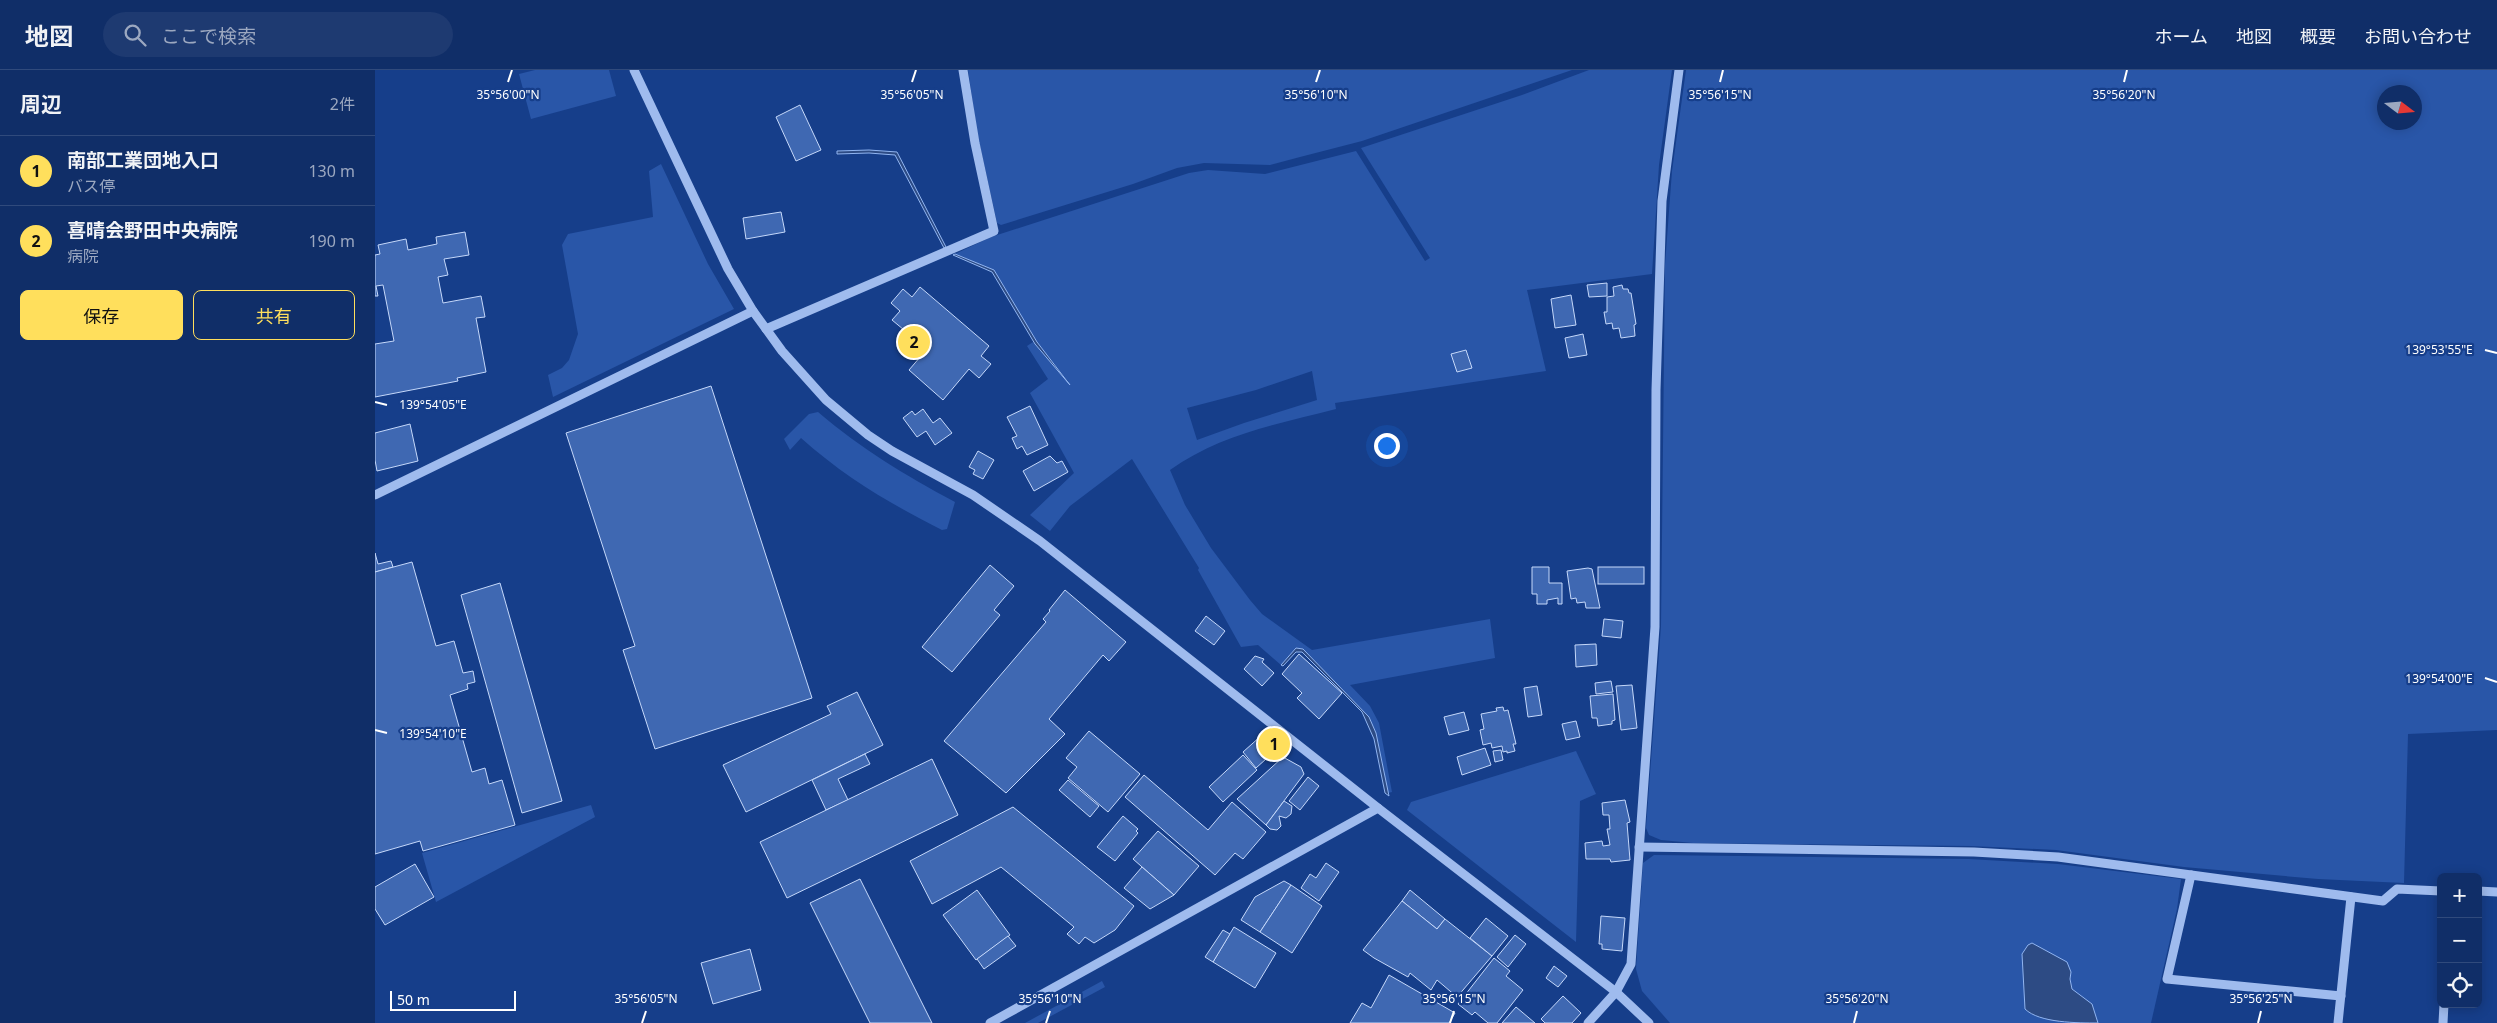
<!DOCTYPE html>
<html lang="ja">
<meta charset="utf-8">
<style>
body{margin:0;font-family:"Noto Sans","Noto Sans JP",sans-serif;background:#1e3a71;color:#f1f3f6}
.controls{position:absolute;right:15px;bottom:15px;display:grid;overflow:hidden;border-radius:8px;box-shadow:0 2px 12px #0003}
.controls button{width:45px;height:45px;display:grid;place-items:center;padding:0;border:0;border-bottom:1px solid #304a7c;background:#102e68;color:#f1f3f6;font:25px sans-serif}
.compass{position:absolute;left:2002px;top:15px;width:45px;height:45px;border-radius:50%;background:#102e68;box-shadow:0 2px 12px #0003;rotate:106deg}
.scale{position:absolute;left:15px;bottom:12px;width:126px;box-sizing:border-box;padding-left:5px;border:2px solid #fff;border-top:0;font-size:14px;line-height:18px;white-space:nowrap;color:#fff;-webkit-text-stroke:4px #163e8a;paint-order:stroke}
.you{position:absolute;left:1011px;top:375px;width:18px;height:18px;margin:-12px;border:4px solid #fff;border-radius:50%;background:#1a73e8;box-shadow:0 0 0 8px #1a73e833}
.badge{display:grid;place-items:center;width:32px;height:32px;border-radius:50%;background:#ffdf5c;color:#111;font-size:16px;font-weight:700}
.pin{position:absolute;translate:-50% -50%;border:2px solid #fff;box-shadow:0 1px 5px #0006}
.list{margin:0;padding:0;list-style:none}
h2{display:flex;justify-content:space-between;align-items:center;height:65px;margin:0;padding:0 20px;font-size:21px}
h2 small{font-size:16px;font-weight:400;color:#9ca8c0}
.list li{display:grid;grid-template-columns:32px 1fr auto;gap:15px;align-items:center;box-sizing:border-box;height:70px;padding:0 20px;border-top:1px solid #304a7c}
.list b{display:block;font-size:19px;white-space:nowrap}
.list p{margin:0;font-size:16px;white-space:nowrap;color:#9ca8c0}
.list em{font-size:16px;font-style:normal;color:#9ca8c0}
.actions{display:flex;gap:10px;padding:15px 20px}
.actions a{flex:1;padding:11px 0;border:1px solid #ffdf5c;border-radius:8px;text-align:center;font-size:18px;color:#ffdf5c}
.actions .main{background:#ffdf5c;color:#111}
.icon{flex:none;width:28px;height:28px;fill:none;stroke:currentColor;stroke-width:2;stroke-linecap:round;stroke-linejoin:round}
.map{position:relative;flex:none;width:2122px;height:953px;overflow:hidden}
header{display:flex;align-items:center;gap:30px;box-sizing:border-box;height:70px;padding:0 25px;background:#102e68;border-bottom:1px solid #304a7c}
header strong{font-size:24px}
nav{display:flex;gap:28px;margin-inline-start:auto;font-size:18px}
.search{width:350px;height:45px;background:#1e3a71;display:flex;align-items:center;gap:12px;box-sizing:border-box;padding:0 18px;border-radius:28px;color:#9ca8c0;font-size:19px}
main{display:flex}
aside{flex:1;background:#102e68}
.map>svg:first-child{display:block}
.green{fill:#2956a8;fill-rule:evenodd}
.water{fill:#2d4b84;stroke:#91b5f1}
.building{fill:#3f68b2;stroke:#c5d8fa}
.lines{fill:none;stroke-linecap:round;stroke-linejoin:round}
.minor{stroke:#9fbbee;stroke-width:9}
.ticks{fill:none;stroke:#fff;stroke-width:2}
.ticks-label{font-size:12px;text-anchor:middle;fill:#fff;stroke:#163e8a;stroke-width:4.5;stroke-linejoin:round;paint-order:stroke}
</style>
<header>
<strong>地図</strong>
<div class="search"><svg class="icon" aria-label="search" viewBox="0 0 24 24"><circle cx="10" cy="10" r="6"/><path d="M15 15l6 6"/></svg>ここで検索</div>
<nav><a>ホーム</a><a>地図</a><a>概要</a><a>お問い合わせ</a></nav>
</header>
<main>
<aside>
<h2>周辺<small>2件</small></h2>
<ul class="list">
<li><span class="badge">1</span><div><b>南部工業団地入口</b><p>バス停</p></div><em>130 m</em></li>
<li><span class="badge">2</span><div><b>喜晴会野田中央病院</b><p>病院</p></div><em>190 m</em></li>
</ul>
<div class="actions"><a class="main">保存</a><a>共有</a></div>
</aside>
<div class="map">
<svg width="2122" height="953" viewBox="0 0 2122 953">
<rect width="100%" height="100%" fill="#163e8a"/>
<g class="green">
<path d="M160 0H234L241 26 156 49 144 4Z"/>
<path d="M593 0H1197L987 71 925 87 895 95 829 93 802 98 758 114 626 155 622 153 602 62Z"/>
<path d="M1214 0H1297L1284 95 1277 204 1152 220 1171 301 960 333 961 339C903 354 845 364 795 400L810 435 836 478 875 530 887 544 937 580 1115 549 1120 588 975 615 995 636 1004 653 1017 722 1013 723 1001 663 994 647 928 579 921 578 906 595 883 575 866 577 823 500 824 498 757 389 695 436 675 461 655 445 699 403 655 323 673 309 652 276 658 272 695 314 662 272 619 200 580 184 616 167 814 103 833 100 890 104 981 81 1050 191 1055 188 986 78 1147 25ZM937 301 942 330 869 353 822 370 812 338 881 320Z"/>
<path d="M1311 0H2122V660L2033 664 2029 813 1943 809 1809 797 1681 780 1596 776 1318 773 1286 770 1274 765 1271 758 1286 556 1290 195 1297 101ZM2010 22H2040V52H2010Z"/>
<path d="M286 94 333 194 359 239 178 327 173 305 187 298 194 290 203 264 187 175 193 164 278 147 274 101Z"/>
<path d="M443 342C488 380 528 404 580 432L572 459 567 460C514 433 471 408 426 368L415 380 409 369 434 344Z"/>
<path d="M1201 681 1221 724 1205 731 1201 872 1032 740 1036 732Z"/>
<path d="M216 735 220 747 61 832 47 783Z"/>
<path d="M1279 785 1594 789 1683 794 1806 809 1802 839 1776 953H1295L1267 921 1261 899 1268 793Z"/>
<path d="M727 911 730 917 663 953H650Z"/>
</g>
<g class="water">
<path d="M494 80 522 82 571 177 569 178 520 85 494 83 462 84V81Z"/>
<path d="M580 184 619 200 662 272 695 315 660 274 617 202 578 185Z"/>
<path d="M921 578 928 579 994 647 1001 663 1014 726 1010 723 999 669 987 642 927 582H921L908 596 906 595Z"/>
<path d="M1657 873 1692 892 1696 902 1695 909 1697 919 1717 934 1723 953C1703 953 1664 953 1650 939L1647 884 1653 875Z"/>
</g>
<g class="building">
<path d="M425 35 446 80 421 91 401 47Z"/>
<path d="M406 142 410 162 371 169 368 148Z"/>
<path d="M90 162 94 185 69 189 73 205 63 207 68 233 106 226 110 247 101 248 111 302 82 308 83 311 0 327V274L19 271 8 215 1 216 3 226H0V185L5 184 3 175 31 169 33 180 62 174 61 167Z"/>
<path d="M1232 213V226L1214 227 1212 215Z"/>
<path d="M1247 215 1248 219H1253L1254 223H1256L1261 254 1259 255 1260 266 1246 268 1244 258 1238 259 1237 253 1231 254 1229 242H1232V227L1239 226 1238 217Z"/>
<path d="M545 217 614 276 606 286 616 294 604 308 594 299 568 330 534 300 552 279 517 250 525 241 516 233 528 219 537 227Z"/>
<path d="M1196 225 1201 255 1180 258 1176 229Z"/>
<path d="M1208 264 1212 285 1194 288 1190 268Z"/>
<path d="M1091 280 1097 298 1082 302 1076 284Z"/>
<path d="M336 316 437 628 280 679 248 580 260 576 191 363Z"/>
<path d="M655 336 673 375 652 385 647 376 642 379 637 368 642 366 632 347Z"/>
<path d="M548 339 558 353 565 348 577 363 560 375 551 361 542 367 528 348 537 341 540 345Z"/>
<path d="M35 354 43 391 2 401 0 390V363Z"/>
<path d="M603 381 619 390 608 409 598 404 600 400 594 397Z"/>
<path d="M675 386 682 393 687 391 693 402 659 421 648 401Z"/>
<path d="M0 483 3 494 16 491 18 497 0 502Z"/>
<path d="M37 492 61 576 79 571 88 603 98 601 100 612 92 614 93 619 75 625 97 702 110 698 114 714 127 710 140 755 48 781 45 771 0 784V502Z"/>
<path d="M615 495 639 516 619 540 625 545 577 602 547 577Z"/>
<path d="M1157 497H1174V513H1187V534H1183V528L1172 530V534H1162V524H1157Z"/>
<rect x="1223" y="497" width="46" height="17"/>
<path d="M1213 498 1217 499 1225 538H1211L1210 532 1202 533 1201 528 1196 529 1192 501Z"/>
<path d="M125 513 187 731 147 743 86 525Z"/>
<path d="M690 520 751 572 734 591 728 585 674 649 690 664 631 723 569 671 671 552 668 549 675 541 674 540Z"/>
<path d="M831 546 850 561 839 575 820 561Z"/>
<path d="M1229 549 1248 551 1246 568 1227 566Z"/>
<path d="M1221 574 1222 595 1201 597 1200 575Z"/>
<path d="M924 584 967 623 944 649 922 628 927 623 907 604Z"/>
<path d="M880 586 889 589 887 592 899 603 887 616 869 599Z"/>
<path d="M1236 611 1238 622 1221 624 1220 613Z"/>
<path d="M1257 615 1262 658 1246 660 1241 616Z"/>
<path d="M1162 616 1167 645 1153 647 1149 618Z"/>
<path d="M482 622 508 675 371 742 348 695 456 644 452 636Z"/>
<path d="M1238 624 1240 650 1237 651V654L1223 656 1222 648H1217L1215 626Z"/>
<path d="M1128 637 1129 641 1133 640 1141 674H1138L1140 681 1132 683V681L1128 682 1127 676 1117 678 1116 673 1108 675 1105 660 1109 659 1106 644 1122 641 1121 638Z"/>
<path d="M1089 642 1094 660 1074 665 1069 647Z"/>
<path d="M1201 651 1205 667 1191 670 1187 654Z"/>
<path d="M714 661 765 704 733 742 693 708 702 697 691 688Z"/>
<path d="M887 665 901 680 881 698 868 682Z"/>
<path d="M1110 678 1116 695 1087 705 1082 687Z"/>
<path d="M1126 680 1128 690 1120 692 1118 681Z"/>
<path d="M490 684 495 694 463 709 473 730 451 740 437 710Z"/>
<path d="M868 685 882 700 848 732 834 717Z"/>
<path d="M908 687 926 697 929 704 891 755 862 729Z"/>
<path d="M557 689 583 745 412 828 385 772Z"/>
<path d="M769 705 833 760 857 732 891 762 868 789 860 783 840 805 750 727Z"/>
<path d="M933 707 944 716 925 740 914 731Z"/>
<path d="M693 710 724 736 715 747 684 720Z"/>
<path d="M1250 730 1255 752 1252 753 1255 790 1236 792 1235 789H1211L1210 773 1227 771 1228 776 1235 775 1232 759H1235L1234 745H1228L1227 733Z"/>
<path d="M909 731 917 736 916 744 911 748 904 746 906 756 902 760 895 759 891 755Z"/>
<path d="M638 737 759 836 740 860 719 873 710 867 704 874 692 864 699 857 626 797 557 834 535 791Z"/>
<path d="M748 746 763 759 761 761 763 763 740 791 722 777Z"/>
<path d="M783 761 824 796 799 825 758 789Z"/>
<path d="M951 793 964 802 944 831 926 818 935 804 941 808Z"/>
<path d="M40 794 59 827 10 855 0 839V817Z"/>
<path d="M767 797 799 825 775 839 749 818Z"/>
<path d="M485 809 557 953H495L435 833Z"/>
<path d="M909 811 916 815 885 862 866 850 880 827Z"/>
<path d="M916 815 947 836 917 883 885 862Z"/>
<path d="M602 820 635 865 601 890 568 845Z"/>
<path d="M1035 820 1070 849 1062 859 1027 831Z"/>
<path d="M1027 831 1062 859 1070 849 1117 886 1082 927 1062 910 1056 920 1035 903 1033 907 999 888 988 880Z"/>
<path d="M1226 846 1250 848 1247 881 1227 879V874H1224Z"/>
<path d="M1111 848 1133 866 1117 886 1095 868Z"/>
<path d="M859 857 901 883 880 918 838 892Z"/>
<path d="M848 860 855 864 838 892 830 887Z"/>
<path d="M1140 865 1151 874 1133 897 1122 887Z"/>
<path d="M633 866 641 876 609 899 602 889Z"/>
<path d="M375 879 386 920 338 934 326 893Z"/>
<path d="M1119 888 1135 901 1131 906 1148 920 1122 953H1113L1100 942 1097 945 1083 934Z"/>
<path d="M1179 896 1192 906 1183 917 1171 908Z"/>
<path d="M1014 905 1080 943 1074 953H975L987 933 996 938Z"/>
<path d="M1188 926 1206 943 1197 953H1170L1166 949Z"/>
<path d="M1141 937 1160 953H1127Z"/>
</g>
<g class="lines">
<g class="minor">
<path d="M259 0 353 199 378 241 407 281 451 330 493 365 517 381 598 425 665 471 1003 738 1241 922 1274 953"/>
<path d="M391 259 619 161 600 73 588 0"/>
<path d="M0 425 378 241"/>
<path d="M1264 777 1599 782 1683 787 2008 831 2022 819 2066 821"/>
<path d="M1816 805 1792 909 1966 926"/>
<path d="M2103 821 2122 822"/>
<path d="M615 953 1003 738"/>
<path d="M1213 953 1241 922 1256 894 1280 557 1281 320 1287 131 1304 0"/>
<path d="M1963 953 1976 827"/>
<path d="M2068 953 2069 934"/>
</g>
</g>
<path class="ticks" d="M133 12 137 0M537 12 541 0M941 12 945 0M1345 12 1348 0M1749 12 1752 0M2110 280 2122 283M0 332 12 335M2110 608 2122 612M0 660 12 663M267 953 271 941M671 953 675 941M1075 953 1079 941M1479 953 1482 941M1883 953 1886 941"/>
<g class="ticks-label">
<text x="133" y="29">35°56'00"N</text>
<text x="537" y="29">35°56'05"N</text>
<text x="941" y="29">35°56'10"N</text>
<text x="1345" y="29">35°56'15"N</text>
<text x="1749" y="29">35°56'20"N</text>
<text x="2064" y="284">139°53'55"E</text>
<text x="58" y="339">139°54'05"E</text>
<text x="2064" y="613">139°54'00"E</text>
<text x="58" y="668">139°54'10"E</text>
<text x="271" y="933">35°56'05"N</text>
<text x="675" y="933">35°56'10"N</text>
<text x="1079" y="933">35°56'15"N</text>
<text x="1482" y="933">35°56'20"N</text>
<text x="1886" y="933">35°56'25"N</text>
</g>
</svg>
<div class="controls">
<button>+</button>
<button>−</button>
<button><svg class="icon" aria-label="locate" viewBox="0 0 24 24"><circle cx="12" cy="12" r="6"/><path d="M12 2v4M12 18v4M2 12h4M18 12h4"/></svg></button>
</div>
<svg class="compass" viewBox="-18 -18 36 36"><path d="M0-13l5 13h-10z" fill="#e53935"/><path d="M0 13l5-13h-10z" fill="#9ca8c0"/></svg>
<div class="scale">50 m</div>
<div class="you"></div>
<div class="pin badge" style="left:899px;top:674px">1</div>
<div class="pin badge" style="left:539px;top:272px">2</div>
</div>
</main>
